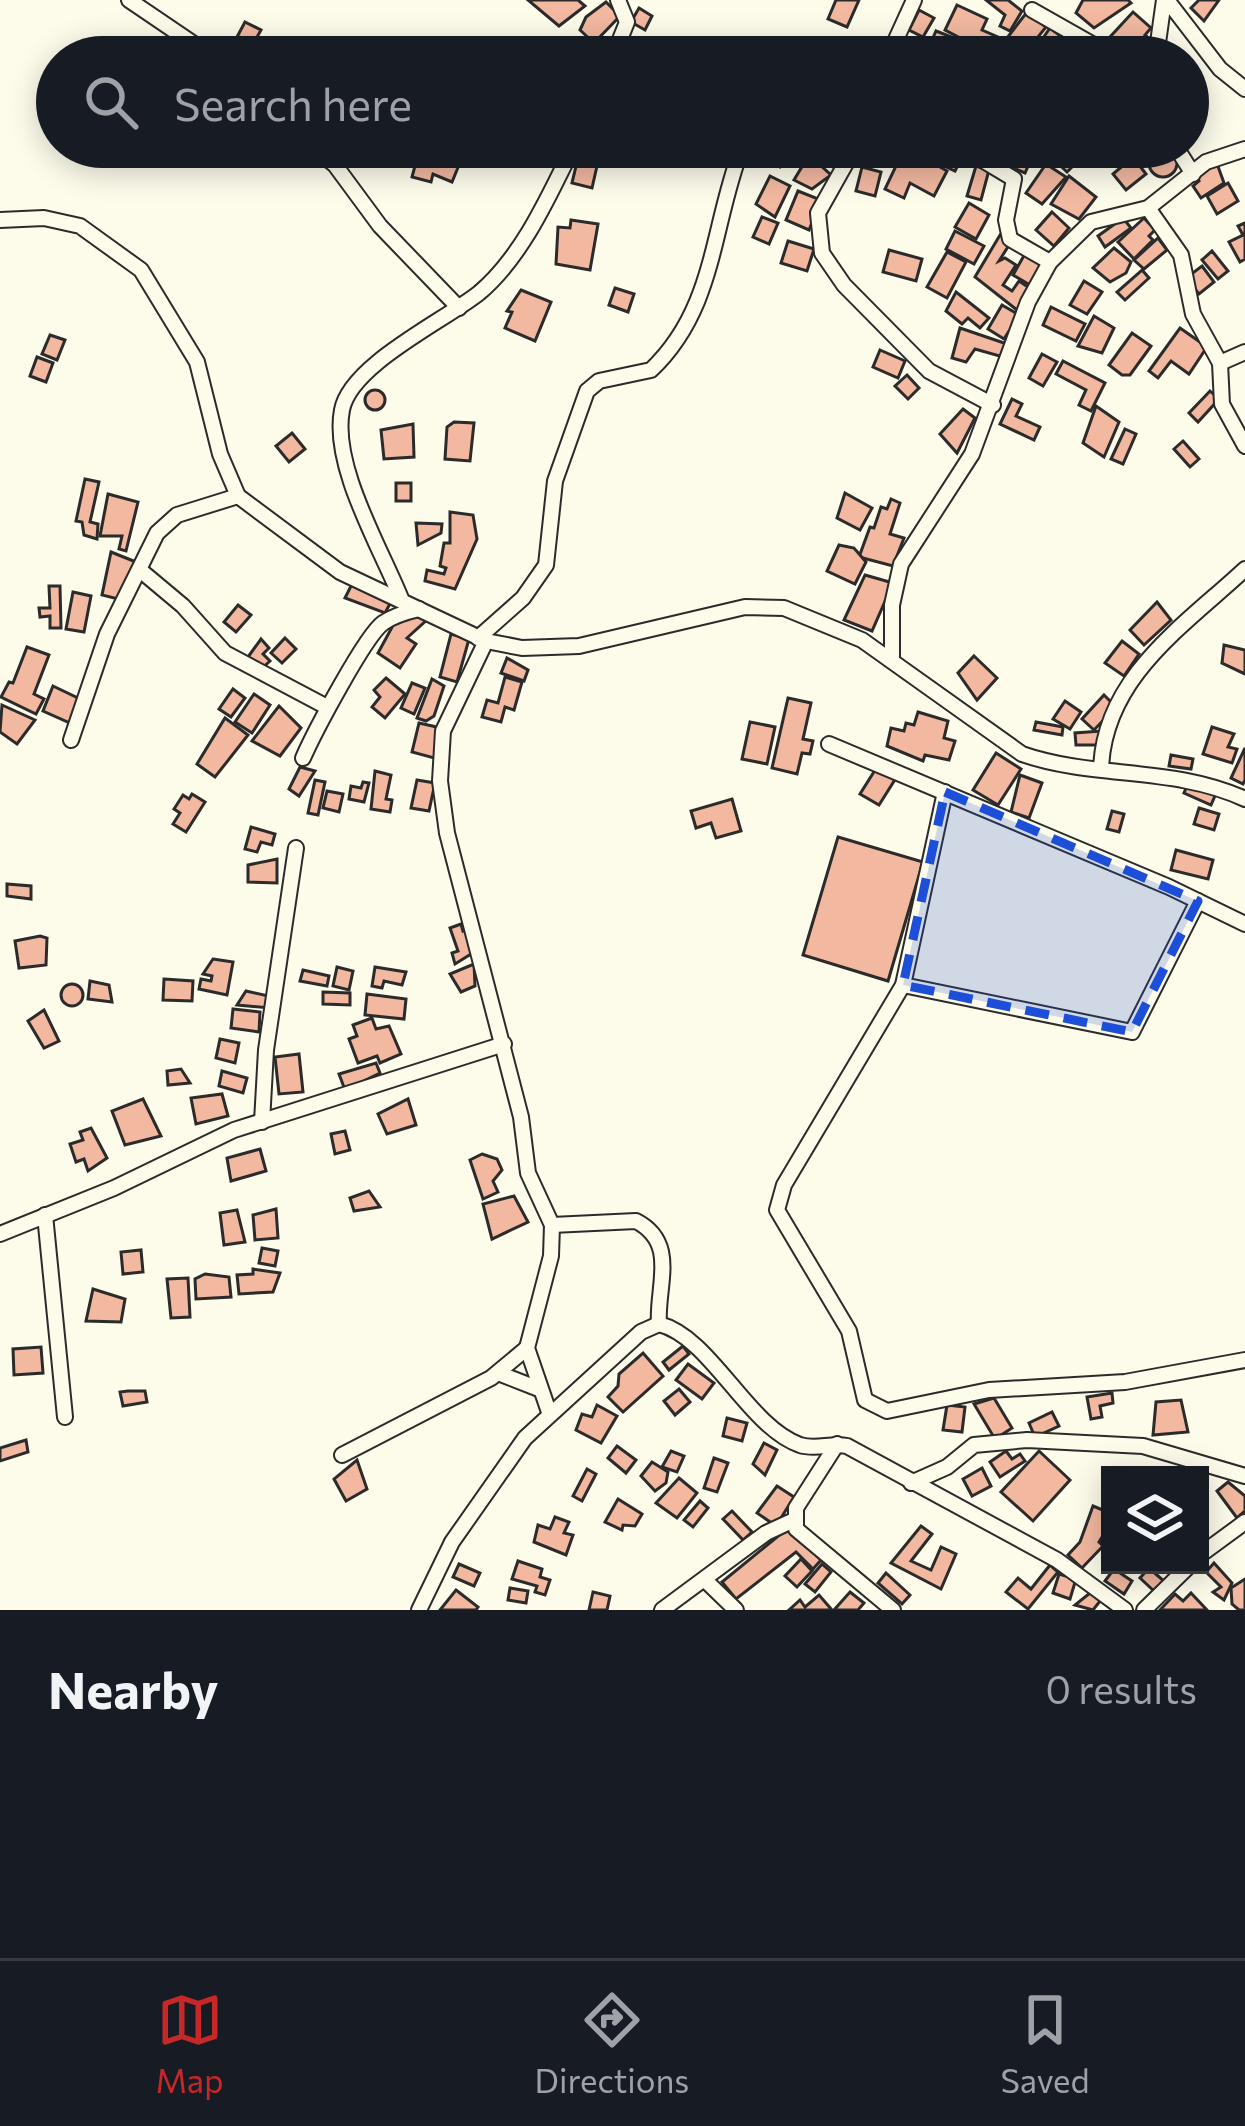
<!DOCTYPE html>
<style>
body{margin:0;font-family:Commissioner,sans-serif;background:#20242c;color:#f1f3f6}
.controls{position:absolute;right:36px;bottom:36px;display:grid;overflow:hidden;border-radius:0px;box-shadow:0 6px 30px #0003}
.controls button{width:108px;height:108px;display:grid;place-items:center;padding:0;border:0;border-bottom:3px solid #363941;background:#171b24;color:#f1f3f6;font:60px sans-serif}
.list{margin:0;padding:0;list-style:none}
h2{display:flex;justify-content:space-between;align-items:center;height:156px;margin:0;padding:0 48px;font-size:51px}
h2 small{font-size:39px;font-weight:400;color:#9ea1a6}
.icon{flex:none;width:66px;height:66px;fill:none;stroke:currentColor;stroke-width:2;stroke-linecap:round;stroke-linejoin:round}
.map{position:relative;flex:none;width:1245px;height:1610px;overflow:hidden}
.search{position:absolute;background:#171b24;box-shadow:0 6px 30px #0003;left:36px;right:36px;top:36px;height:132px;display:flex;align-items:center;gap:30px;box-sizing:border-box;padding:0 42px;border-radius:66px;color:#9ea1a6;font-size:45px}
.sheet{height:348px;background:#171b24}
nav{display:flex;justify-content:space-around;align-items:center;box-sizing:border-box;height:168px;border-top:3px solid #363941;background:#171b24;font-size:33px;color:#9ea1a6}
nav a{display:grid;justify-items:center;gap:6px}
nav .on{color:#c62828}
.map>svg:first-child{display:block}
.building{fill:#f2b8a0;stroke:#2b2b2b;stroke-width:3}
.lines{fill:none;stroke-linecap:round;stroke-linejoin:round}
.minor-casing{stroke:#2b2b2b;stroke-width:18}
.minor{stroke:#fdfbea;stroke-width:14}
.marked{fill:#1d4ed8;fill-opacity:0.2;stroke:#1d4ed8;stroke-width:9;stroke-dasharray:24 15;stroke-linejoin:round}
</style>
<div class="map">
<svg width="1245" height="1610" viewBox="0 0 1245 1610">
<rect width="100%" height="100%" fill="#fdfbea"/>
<g class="building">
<path d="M528 0H578L585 6 559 26Z"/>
<path d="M836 0H859L847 27 828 19Z"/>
<path d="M986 0H1008L1022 11 1010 31 1000 26 1005 15Z"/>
<path d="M1083 0H1128L1131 3 1094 28 1076 13Z"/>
<path d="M1199 0H1219L1204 21 1191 8Z"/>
<path d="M606 2 620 16 594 43 580 30 586 17Z"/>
<path d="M957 5 987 19 982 30 998 37 991 54 945 30Z"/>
<path d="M639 8 652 16 645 30 631 22Z"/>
<path d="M919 10 934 18 923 37 909 30Z"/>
<path d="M1027 12 1046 27 1026 52 1007 38Z"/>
<path d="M1133 12 1151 28 1145 35 1153 42 1138 57 1109 38Z"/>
<path d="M245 22 261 30 256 39 237 37Z"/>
<path d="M1050 28 1071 44 1060 57H1030Z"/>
<path d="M936 31 957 39 949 57H899L902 46 928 49Z"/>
<path d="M601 147H623L620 162 599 157Z"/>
<path d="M771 147H793L780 167 765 157Z"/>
<path d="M905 147 947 171 934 196 910 183 904 198 885 189Z"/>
<path d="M951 147H967L955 171 942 165Z"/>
<path d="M1013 147H1042L1035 150 1025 173 1006 165Z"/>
<path d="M1054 147H1089L1090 149 1067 172 1050 156Z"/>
<circle cx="1163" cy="163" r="14"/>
<path d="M419 151 459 165 452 182 433 174 431 182 412 177Z"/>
<path d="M809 155 831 175 812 189 794 180Z"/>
<path d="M1133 157 1146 174 1126 190 1113 174Z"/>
<path d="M1216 161 1224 183 1201 198 1193 186 1199 181 1196 176Z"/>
<path d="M577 162 597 166 592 188 572 183Z"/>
<path d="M1046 164 1066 177 1042 204 1026 193Z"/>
<path d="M976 166 989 170 981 200 967 196Z"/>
<path d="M862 167 881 172 875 196 856 191Z"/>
<path d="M770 176 790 186 775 217 756 204Z"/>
<path d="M1069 176 1096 197 1079 219 1051 204Z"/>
<path d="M1228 183 1238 201 1217 214 1207 196Z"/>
<path d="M798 191 821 200 809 230 786 220Z"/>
<path d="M969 203 989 215 976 239 955 227Z"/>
<path d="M1052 212 1069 228 1054 246 1036 230Z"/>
<path d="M762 217 778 223 769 244 753 237Z"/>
<path d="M1123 218 1131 228 1105 247 1098 236Z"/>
<path d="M1144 218 1155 230 1149 236 1153 240 1134 259 1118 242Z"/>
<path d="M571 220 598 224 590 270 556 264 558 227 570 228Z"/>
<path d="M1245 223V259L1240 262 1229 242 1243 235 1238 226Z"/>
<path d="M955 231 984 246 974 264 946 249Z"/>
<path d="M1000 235 1011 242 999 261 1005 258 1016 265 1003 285 1012 291 1019 281 1031 289 1017 310 975 277Z"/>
<path d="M1158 238 1167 250 1144 269 1134 260Z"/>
<path d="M788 241 814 249 807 271 781 263Z"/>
<path d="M1114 248 1131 262 1126 273 1110 282 1093 268Z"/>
<path d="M889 250 922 259 916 281 883 272Z"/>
<path d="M1212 251 1228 271 1218 279 1202 260Z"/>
<path d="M947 252 966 262 947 298 927 287Z"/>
<path d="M1026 252 1043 262 1030 285 1013 275Z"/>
<path d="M1202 266 1214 282 1199 294 1186 278Z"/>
<path d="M1142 270 1149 278 1125 300 1117 292Z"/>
<path d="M1084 281 1102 292 1087 314 1070 305Z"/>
<path d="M615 288 634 294 628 312 609 305Z"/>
<path d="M521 290 551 302 535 341 505 328 512 312 507 311Z"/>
<path d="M956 292 989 318 980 328 968 318 962 324 946 311Z"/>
<path d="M1002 305 1021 316 1015 333 1009 331 1004 339 988 329Z"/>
<path d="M1051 307 1085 324 1076 341 1043 325Z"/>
<path d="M1094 316 1114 328 1102 353 1078 346Z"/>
<path d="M960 328 1007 344 1003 357 975 349 966 362 952 358Z"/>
<path d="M1180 328 1207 347 1189 374 1171 361 1158 378 1149 371Z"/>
<path d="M1132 333 1151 346 1130 375H1122L1109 365Z"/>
<path d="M50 335 65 340 57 360 42 354Z"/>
<path d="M880 350 905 361 898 378 873 367Z"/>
<path d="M1042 354 1057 362 1043 386 1029 378Z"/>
<path d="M37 357 53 363 46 382 30 376Z"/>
<path d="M1063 361 1105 383 1091 411 1079 405 1086 390 1056 374Z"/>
<path d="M907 375 919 388 908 399 895 386Z"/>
<circle cx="375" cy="400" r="10"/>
<path d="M1210 391 1219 399 1198 422 1189 413Z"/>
<path d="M1012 399 1022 404 1016 416 1040 427 1034 440 1000 424Z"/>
<path d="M1096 406 1119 422 1104 457 1083 443Z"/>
<path d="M963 409 975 418 957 453 940 434Z"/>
<path d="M454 422 474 423 470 461 445 459 447 427Z"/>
<path d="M413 424 414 457 384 459 381 430Z"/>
<path d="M1125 429 1136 434 1123 464 1111 459Z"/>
<path d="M292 433 305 449 289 462 276 446Z"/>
<path d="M1183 441 1199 459 1190 467 1174 449Z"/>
<path d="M85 479 99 482 90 522 98 524 97 539 84 535 82 522 76 521Z"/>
<rect x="396" y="483" width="15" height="18"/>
<path d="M845 493 872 508 860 530 837 518Z"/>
<path d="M108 494 138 502 126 551 119 549 122 536H100Z"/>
<path d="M891 499 900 503 890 534 904 538 893 566 859 557 870 527 874 528 881 507 887 509Z"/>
<path d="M450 512 473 515 477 539 455 589 425 581 427 570 444 574 446 568 440 566 444 543H450Z"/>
<path d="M416 523 442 524 441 533 418 545Z"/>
<path d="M839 545 854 548 866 562 855 584 827 571Z"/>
<path d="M111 552 136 562 126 601 102 595Z"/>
<path d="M865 575 893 583 872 631 844 620Z"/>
<path d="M354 580 392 600 385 613 345 598Z"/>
<path d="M49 586H60L61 628H50V616L40 617 39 608H50Z"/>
<path d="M73 592 91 596 84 632 66 629Z"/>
<path d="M1157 602 1171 620 1144 645 1130 630Z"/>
<path d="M238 605 251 615 236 632 224 622Z"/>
<path d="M408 612 430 617 407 638 416 644 400 668 378 653 397 618Z"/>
<path d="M451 634 469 639 457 682 440 677Z"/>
<path d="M285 638 296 649 282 663 271 653Z"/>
<path d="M261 639 269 648 263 654 270 661 260 670 248 657Z"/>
<path d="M1122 641 1139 654 1124 676 1105 663Z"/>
<path d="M1224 645 1245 650V674L1222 663Z"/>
<path d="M27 647 49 655 34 694 44 699 36 714 1 697 9 682 13 683Z"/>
<path d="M974 656 997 678 977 700 958 673Z"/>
<path d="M507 658 528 670 524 681 501 673Z"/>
<path d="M505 677 522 682 514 710 505 707 501 722 482 717 487 700 498 703Z"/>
<path d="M386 678 405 694 385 718 372 707 380 697 374 690Z"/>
<path d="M432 679 444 686 434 716 426 721 417 718Z"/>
<path d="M412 683 425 688 414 714 401 708Z"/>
<path d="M53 686 82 700 70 723 43 711Z"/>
<path d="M233 689 245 698 231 717 219 709Z"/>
<path d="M254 694 270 705 252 733 235 722Z"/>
<path d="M1104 695 1116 707 1094 730 1082 719Z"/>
<path d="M788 698 811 703 803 739 813 741 810 754 802 753 797 774 772 768Z"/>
<path d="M1065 701 1081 712 1070 729 1053 719Z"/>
<path d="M2 705 35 720 17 744 0 732Z"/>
<path d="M279 706 301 728 280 756 252 741Z"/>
<path d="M918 712 948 721 944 738 955 741 949 760 925 755 923 761 887 746 891 728 904 731 906 723 914 725Z"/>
<path d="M225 718 248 735 215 777 197 764Z"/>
<path d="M750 722 775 727 767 764 742 759Z"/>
<path d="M1036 722 1063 727 1062 735 1034 730Z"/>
<path d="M419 723 441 728 434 758 412 752Z"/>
<path d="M1212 727 1234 734 1228 747 1237 749 1232 763 1203 754Z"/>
<path d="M1101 731 1102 745H1076L1075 733Z"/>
<path d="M1245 748V780L1243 784 1231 778Z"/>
<path d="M996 753 1021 769 998 805 973 790Z"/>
<path d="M1171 755 1193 759 1191 769 1169 766Z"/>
<path d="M300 767 315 771 299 796 289 789Z"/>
<path d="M877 767 896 778 879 805 860 794Z"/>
<path d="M375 771 391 775 386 799 392 800 390 812 371 809Z"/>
<path d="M1020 775 1042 783 1029 818 1011 812Z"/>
<path d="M1190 779 1217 791 1211 805 1184 793Z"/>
<path d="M315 780 325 782 318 815 308 813Z"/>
<path d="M417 780 435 783 429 811 411 808Z"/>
<path d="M363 782 369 783 364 802 349 799 351 786 361 788Z"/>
<path d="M327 791 343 794 339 812 323 808Z"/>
<path d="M192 794 205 802 186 832 173 824 180 813 174 809 183 795 189 799Z"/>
<path d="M732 799 741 831 716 838 711 823 696 828 691 811Z"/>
<path d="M1199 808 1219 814 1214 830 1194 824Z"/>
<path d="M1112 811 1124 814 1119 832 1107 829Z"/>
<path d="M251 827 275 834 272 845 261 842 257 852 245 849Z"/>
<path d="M838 837 923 862 888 981 803 955Z"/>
<path d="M1176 850 1213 860 1208 879 1171 870Z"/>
<path d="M277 859V883L248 882V865Z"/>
<path d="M7 884 31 886V899L7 896Z"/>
<path d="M461 924 463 931 472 928 479 949 455 964 452 953 458 951 450 928Z"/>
<path d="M40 936 47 938 46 965 19 968 15 941Z"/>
<path d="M213 959 233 962 227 995 199 989 201 979 211 981 212 976 203 974Z"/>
<path d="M474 964 475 986 461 992 450 974Z"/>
<path d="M337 967 353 971 349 990 333 986Z"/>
<path d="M375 967 406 972 402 985 384 981 382 988 372 986Z"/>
<path d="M303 970 329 976 327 986 300 981Z"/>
<path d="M164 979 193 981 192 1001 163 1000Z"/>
<path d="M90 981 109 985 112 1002 88 999Z"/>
<circle cx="72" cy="995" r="11"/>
<path d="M246 991 273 997 270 1008 237 1005Z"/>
<path d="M323 992 350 993V1005L323 1004Z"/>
<path d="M367 994 406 999 404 1019 365 1015Z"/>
<path d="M233 1009 260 1012 259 1032 231 1028Z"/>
<path d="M44 1010 59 1041 44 1048 28 1021Z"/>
<path d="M372 1018 376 1029 389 1026 401 1054 380 1063 377 1056 358 1063 349 1039 357 1036 353 1025Z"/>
<path d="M220 1039 239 1043 235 1063 216 1058Z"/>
<path d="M299 1054 303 1092 279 1094 275 1057Z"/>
<path d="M376 1063 380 1073 345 1090 339 1074Z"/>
<path d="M181 1069 190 1083 168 1085 167 1071Z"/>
<path d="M222 1071 247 1078 243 1093 219 1086Z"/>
<path d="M222 1094 228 1116 196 1124 191 1098Z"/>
<path d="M143 1099 161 1136 125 1145 112 1111Z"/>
<path d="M408 1099 416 1125 387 1134 378 1114Z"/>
<path d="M91 1128 107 1158 88 1171 84 1159 76 1162 70 1144 83 1140 80 1132Z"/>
<path d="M345 1131 350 1150 335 1154 331 1134Z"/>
<path d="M260 1149 266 1171 231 1181 227 1158Z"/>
<path d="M482 1154 497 1159 502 1170 493 1181 498 1192 483 1199 470 1160Z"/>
<path d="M369 1191 380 1207 354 1211 350 1198Z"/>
<path d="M514 1196 528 1222 492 1239 483 1204Z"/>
<path d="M276 1209 278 1238 255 1240 253 1215Z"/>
<path d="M237 1210 245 1242 224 1245 220 1213Z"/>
<path d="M262 1248 278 1251 275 1266 259 1263Z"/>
<path d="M141 1250 143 1272 123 1274 121 1252Z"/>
<path d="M253 1269 280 1273 273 1292 239 1294 237 1275 253 1274Z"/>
<path d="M205 1274 229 1277 231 1297 196 1299 195 1279Z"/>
<path d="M188 1278 190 1317 171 1318 167 1279Z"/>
<path d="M93 1289 125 1299 121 1322 86 1321Z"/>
<path d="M683 1346 689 1354 669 1370 663 1362Z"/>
<path d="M41 1347 43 1373 14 1375 13 1349Z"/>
<path d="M643 1353 663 1376 623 1412 608 1397 618 1386 619 1374Z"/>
<path d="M688 1364 714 1383 702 1399 676 1380Z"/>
<path d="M679 1389 690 1402 675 1415 664 1401Z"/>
<path d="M128 1391H145L147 1402 123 1406 120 1392Z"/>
<path d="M1112 1393 1113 1403 1100 1406 1102 1417 1091 1419 1087 1397Z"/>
<path d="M994 1398 1012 1428 995 1439 974 1404Z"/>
<path d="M1181 1400 1188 1432 1153 1435 1156 1402Z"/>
<path d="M597 1405 617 1416 601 1443 576 1430 582 1414 592 1417Z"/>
<path d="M947 1405 965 1407 962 1432 943 1430Z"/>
<path d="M1052 1412 1059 1426 1035 1437 1029 1423Z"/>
<path d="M727 1418 747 1423 742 1441 723 1436Z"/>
<path d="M26 1440 28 1452 0 1461V1448Z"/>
<path d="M764 1443 777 1450 765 1475 753 1464Z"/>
<path d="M617 1446 636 1460 626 1473 608 1458Z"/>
<path d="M671 1451 684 1456 677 1472 662 1467Z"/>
<path d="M1006 1451 1012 1459 1020 1454 1025 1461 1000 1477 990 1462Z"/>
<path d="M1039 1451 1070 1480 1033 1521 1001 1492Z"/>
<path d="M714 1458 728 1463 717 1492 704 1488Z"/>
<path d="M357 1460 367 1489 346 1501 334 1479Z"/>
<path d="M652 1462 668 1472 666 1483 655 1491 641 1476Z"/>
<path d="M982 1468 991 1486 972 1496 963 1479Z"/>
<path d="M587 1469 596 1474 582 1501 573 1496Z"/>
<path d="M679 1478 697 1493 677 1518 656 1503Z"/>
<path d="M1228 1482 1245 1496V1511L1237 1518 1217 1491Z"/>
<path d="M777 1486 794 1497 776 1526 757 1513Z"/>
<path d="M618 1499 642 1514 635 1526 623 1525 622 1530 605 1522Z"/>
<path d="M700 1501 708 1508 693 1527 684 1520Z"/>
<path d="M1093 1506 1110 1513V1524L1099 1542 1103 1546 1082 1568 1068 1555 1080 1542Z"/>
<path d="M732 1511 752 1532 743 1540 723 1519Z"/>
<path d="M555 1517 569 1522 564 1533 573 1535 566 1555 534 1542 538 1525 550 1529Z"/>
<path d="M921 1526 932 1534 911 1561 931 1570 941 1547 956 1554 941 1589 891 1563Z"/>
<path d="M788 1528 821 1560 813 1569 796 1552 736 1599 722 1582Z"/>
<path d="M801 1559 812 1571 797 1587 785 1576Z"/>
<path d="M518 1561 542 1569 540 1577 550 1580 545 1595 535 1592 537 1586 512 1579Z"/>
<path d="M1214 1563 1232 1583 1224 1600 1213 1592 1221 1587 1206 1572Z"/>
<path d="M459 1564 480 1573 474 1586 453 1577Z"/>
<path d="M822 1564 831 1572 815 1592 805 1584Z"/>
<path d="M1050 1565 1058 1572 1028 1609 1006 1592 1018 1578 1031 1589Z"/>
<path d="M1149 1568 1165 1582 1155 1592 1140 1578Z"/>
<path d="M1114 1569 1132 1581 1124 1594 1105 1581Z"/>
<path d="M886 1573 910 1595 902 1604 878 1583Z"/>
<path d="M1059 1574 1076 1579 1070 1599 1053 1593Z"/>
<path d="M1245 1579V1610H1239L1232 1604 1231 1588Z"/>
<path d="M510 1588 528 1591 526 1603 508 1600Z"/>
<path d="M1095 1589 1104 1596 1093 1610 1075 1605Z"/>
<path d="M456 1590 478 1607 476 1610H440Z"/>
<path d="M593 1592 610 1596 607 1610H589Z"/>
<path d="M850 1592 864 1603 858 1610H834Z"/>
<path d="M1191 1593 1207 1610H1160L1175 1594 1183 1601Z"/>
<path d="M819 1595 832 1610H789L800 1600 805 1607Z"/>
</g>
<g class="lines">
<defs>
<g id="minor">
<path d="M129 0 213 57"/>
<path d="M1167 0 1220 69 1245 89"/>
<path d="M1032 10 1115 57"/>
<path d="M613 57 627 22 618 0"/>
<path d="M888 57 914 0"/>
<path d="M1156 57 1164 0"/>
<path d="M312 147 335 165 380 226 459 308"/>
<path d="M807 147 845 164"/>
<path d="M855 147 818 213 822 253 844 285 929 371 993 405"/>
<path d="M972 147 979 158 1014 179 1006 220 1010 239 1050 262"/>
<path d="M1176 147 1193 174"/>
<path d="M1148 208 1181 255 1193 314 1220 363 1222 404 1245 446"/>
<path d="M0 220 44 218 80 226 141 270 197 362 220 454 238 496 340 572 486 641 522 648 579 646 745 607 784 608 862 640 1022 754C1094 779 1174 766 1245 799"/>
<path d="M1220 363 1245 352"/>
<path d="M140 570 183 606 225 653 327 707"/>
<path d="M402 601C382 550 331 466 342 410 350 365 444 321 479 293 522 257 549 196 573 147"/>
<path d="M478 638 523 598 546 565 555 481 587 391 599 381 651 370C716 308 711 228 742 147"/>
<path d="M486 641 443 731 440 781 447 833 521 1117 528 1173 552 1225 551 1256 527 1348 549 1412"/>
<path d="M892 660V605L901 564 972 454 1028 302 1050 262 1091 222 1148 208 1206 162 1245 149"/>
<path d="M71 740 107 634 157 533 177 515 238 496"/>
<path d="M829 744 1169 887 1245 924"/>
<path d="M303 758C314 733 365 636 383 623 393 616 406 612 419 609"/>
<path d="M1101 769C1104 677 1185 625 1245 569"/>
<path d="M945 792 903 985 784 1185 777 1210 849 1331 865 1400 887 1411 989 1390 1125 1382 1245 1360"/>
<path d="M903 985 1132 1032 1198 901"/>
<path d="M262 1122 266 1050 296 848"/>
<path d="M45 1215 65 1417"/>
<path d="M552 1225 636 1221C679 1243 656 1287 659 1324"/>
<path d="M0 1234 114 1188 234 1130 504 1044"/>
<path d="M498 1373 539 1389"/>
<path d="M837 1444 796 1508V1529L893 1610"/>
<path d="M342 1455 491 1378 527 1348"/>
<path d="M911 1483 947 1467 974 1445 1027 1440 1143 1446 1245 1476"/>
<path d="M1200 1555 1245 1522"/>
<path d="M707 1582 736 1610"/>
<path d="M419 1610 452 1542 525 1438 641 1332 659 1324C711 1337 747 1426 800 1445 815 1450 831 1443 847 1446L1057 1560 1125 1610"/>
<path d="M662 1610 766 1533 794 1520"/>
<path d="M1144 1610 1190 1565"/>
</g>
</defs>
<use href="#minor" class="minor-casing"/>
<use href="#minor" class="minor"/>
</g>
<path class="marked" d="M945 792 1198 901 1132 1032 903 985Z"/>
</svg>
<div class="controls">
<button><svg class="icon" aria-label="layers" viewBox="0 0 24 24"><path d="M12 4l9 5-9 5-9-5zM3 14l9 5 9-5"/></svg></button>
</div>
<div class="search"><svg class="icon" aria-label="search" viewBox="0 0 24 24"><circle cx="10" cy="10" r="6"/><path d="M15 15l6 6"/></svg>Search here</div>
</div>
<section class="sheet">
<h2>Nearby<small>0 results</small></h2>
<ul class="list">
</ul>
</section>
<nav>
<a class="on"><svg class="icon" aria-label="map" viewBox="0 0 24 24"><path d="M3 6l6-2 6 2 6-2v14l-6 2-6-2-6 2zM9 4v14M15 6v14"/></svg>Map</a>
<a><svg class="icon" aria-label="directions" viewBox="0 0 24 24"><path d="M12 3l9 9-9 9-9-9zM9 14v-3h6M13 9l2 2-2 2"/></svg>Directions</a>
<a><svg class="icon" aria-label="saved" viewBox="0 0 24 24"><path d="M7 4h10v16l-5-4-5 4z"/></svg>Saved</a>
</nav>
